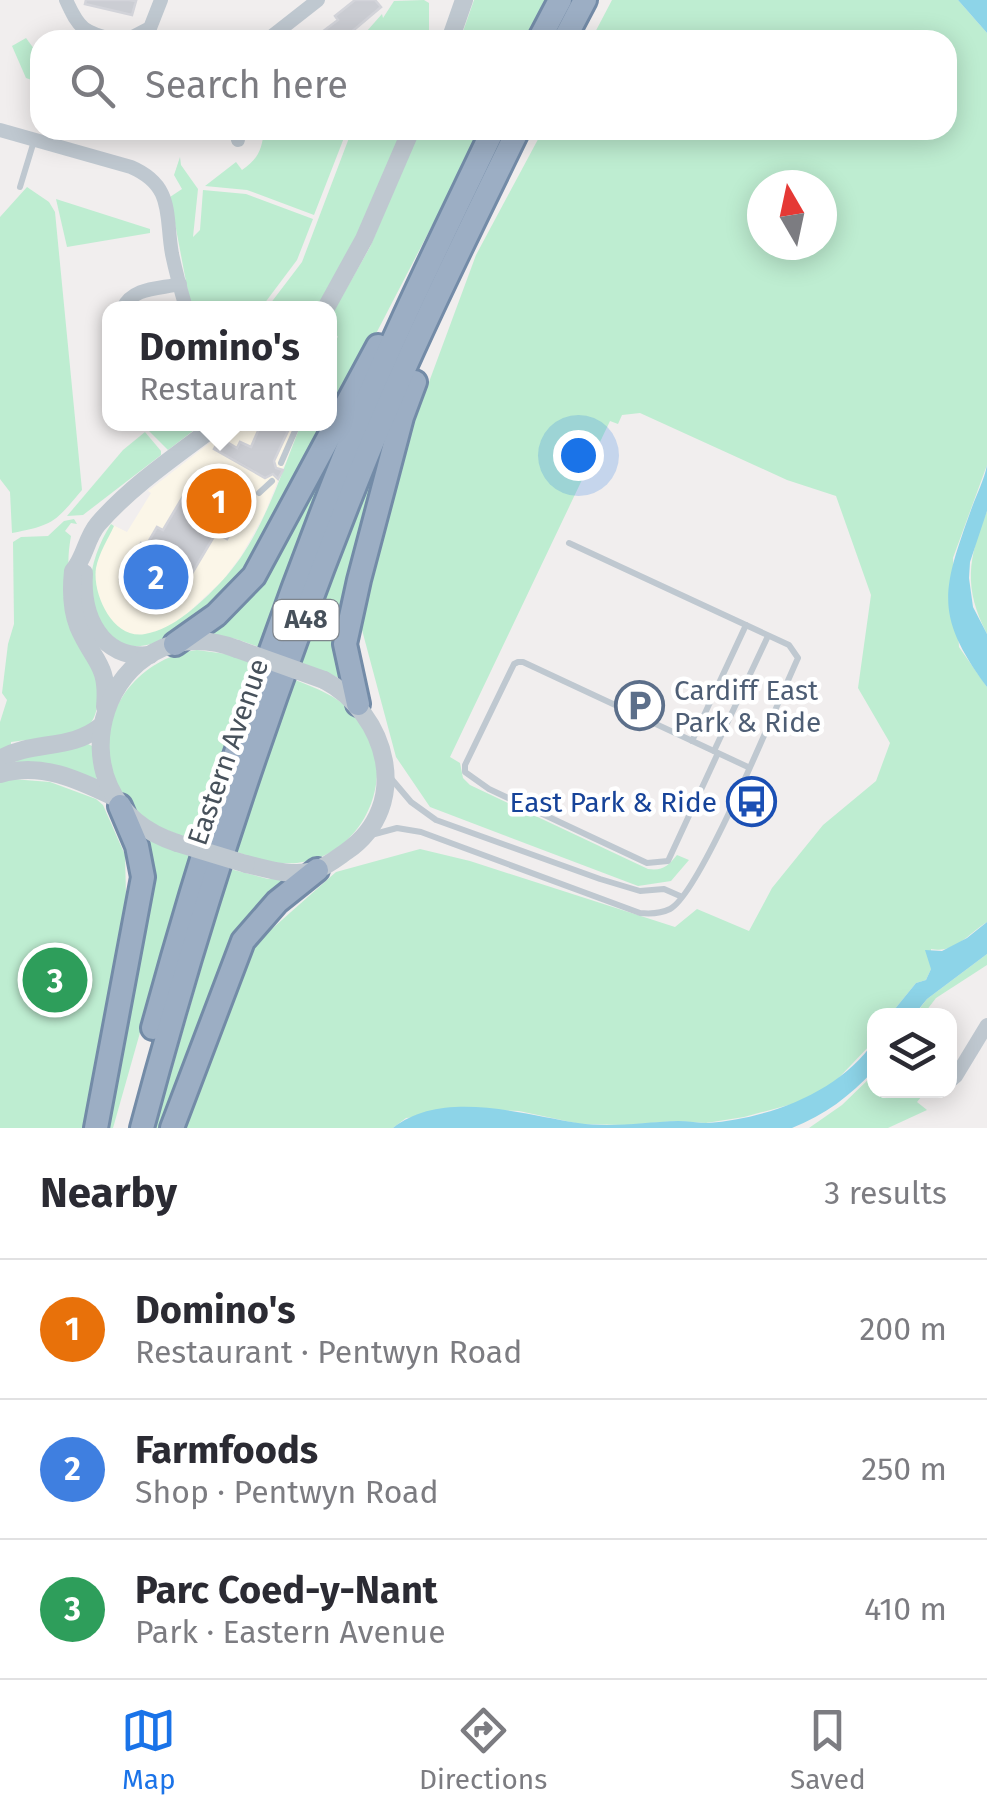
<!DOCTYPE html>
<meta charset="utf-8">
<style>
body{margin:0;font-family:"Fira Sans",sans-serif;background:#f2f2f3;color:#2b2b33}
.controls{position:absolute;right:30px;bottom:30px;display:grid;overflow:hidden;border-radius:20px;box-shadow:0 5px 25px #0003}
.controls button{width:90px;height:90px;display:grid;place-items:center;padding:0;border:0;border-bottom:2px solid #e1e1e2;background:#fff;color:#2b2b33;font:50px sans-serif}
.compass{position:absolute;left:747px;top:170px;width:90px;height:90px;border-radius:50%;background:#fff;box-shadow:0 5px 25px #0003;rotate:351deg}
.you{position:absolute;left:578px;top:455px;width:35px;height:35px;margin:-25px;border:8px solid #fff;border-radius:50%;background:#1a73e8;box-shadow:0 0 0 15px #1a73e833}
.badge{display:grid;place-items:center;width:65px;height:65px;border-radius:50%;background:#1a73e8;color:#fff;font-size:32px;font-weight:700}
.pin{position:absolute;translate:-50% -50%;border:5px solid #fff;box-shadow:0 2px 10px #0006}
.popup{position:absolute;left:102px;top:301px;width:235px;height:130px;box-sizing:border-box;display:grid;place-content:center;border-radius:20px;background:#fff;filter:drop-shadow(0 2px 8px #0005);font-size:32px;white-space:nowrap;color:#7c7c81}
.popup b{font-size:38px;color:#2b2b33}
.popup::after{content:'';position:absolute;left:50%;top:100%;margin-left:-20px;border:20px solid transparent;border-top-color:#fff}
.list{margin:0;padding:0;list-style:none}
h2{display:flex;justify-content:space-between;align-items:center;height:130px;margin:0;padding:0 40px;font-size:42px}
h2 small{font-size:32px;font-weight:400;color:#7c7c81}
.list li{display:grid;grid-template-columns:65px 1fr auto;gap:30px;align-items:center;box-sizing:border-box;height:140px;padding:0 40px;border-top:2px solid #e1e1e2}
.list b{display:block;font-size:38px;white-space:nowrap}
.list p{margin:0;font-size:32px;white-space:nowrap;color:#7c7c81}
.list em{font-size:32px;font-style:normal;color:#7c7c81}
.icon{flex:none;width:55px;height:55px;fill:none;stroke:currentColor;stroke-width:2;stroke-linecap:round;stroke-linejoin:round}
.map{position:relative;flex:none;width:987px;height:1128px;overflow:hidden}
.search{position:absolute;background:#fff;box-shadow:0 5px 25px #0003;left:30px;right:30px;top:30px;height:110px;display:flex;align-items:center;gap:25px;box-sizing:border-box;padding:0 35px;border-radius:30px;color:#7c7c81;font-size:38px}
.sheet{height:550px;background:#fff}
nav{display:flex;justify-content:space-around;align-items:center;box-sizing:border-box;height:140px;border-top:2px solid #e1e1e2;background:#fff;font-size:28px;color:#7c7c81}
nav a{display:grid;justify-items:center;gap:5px}
nav .on{color:#1a73e8}
.map>svg:first-child{display:block}
.commercial{fill:#fbf6e8}
.green{fill:#beedd1;fill-rule:evenodd}
.water{fill:#8dd4e8}
.building{fill:#cbcdd3;stroke:#d3d4da;stroke-width:2.5}
.lines{fill:none;stroke-linecap:round;stroke-linejoin:round}
.trunk-casing{stroke:#738ba7;stroke-width:28}
.service{stroke:#bfc8d0;stroke-width:6}
.minor{stroke:#bfc8d0;stroke-width:14}
.tertiary{stroke:#bfc8d0;stroke-width:18}
.trunk{stroke:#9caec4;stroke-width:22}
.tertiary-bridge{stroke:#bfc8d0;stroke-width:18}
.labels{text-anchor:middle;dominant-baseline:central;stroke-width:9;stroke-linejoin:round;paint-order:stroke}
.shield{fill:#fff;stroke:#7e858c;stroke-width:2.5}
.shield-label{font-size:25px;font-weight:bold;fill:#47515b}
.service-label{font-size:28px;fill:#4e5e75;stroke:#fff;text-anchor:start}
.street-label{font-size:28px;fill:#47515b;stroke:#fff}
.transit-label{font-size:28px;fill:#164399;stroke:#fff;text-anchor:end}
</style>
<div class="map">
<svg width="987" height="1128" viewBox="0 0 987 1128">
<rect width="100%" height="100%" fill="#f1eeee"/>
<path class="commercial" d="M234 424H301L264 515 241 556 223 580 178 622 131 643 99 612 94 574 99 555 113 525 127 532 151 493 148 491Z"/>
<g class="green">
<path d="M424 0 429 3V40H359L382 14 383 18 394 1Z"/>
<path d="M474 0H549L527 40H460Z"/>
<path d="M612 0H958L987 33V465L953 558 959 647 987 687V922C969 933 955 954 931 949V969L926 980 916 983 890 1015 874 1016V1041L830 1087 796 1103 744 1117 706 1123 675 1121 627 1125 580 1124 519 1111 492 1110 406 1118 393 1128H182L239 974 256 943 336 872 420 849 470 861 675 927 697 909 749 931 772 888 823 825 876 781 890 743 858 688 871 595 836 496 787 480 640 413 622 415 618 424 610 421 450 757 460 763 463 778 470 785 648 869C663 871 668 866 677 855L689 860 671 881 638 886 430 807 396 757 358 615 379 531 412 428 476 255 543 130H947V40H591ZM762 185H822V245H762Z"/>
<path d="M26 38 40 57V83L26 78 12 46Z"/>
<path d="M264 130H347L314 215 247 190 205 186 236 162 242 170C258 159 262 150 264 130Z"/>
<path d="M352 130H406L327 300 316 308H267L302 262Z"/>
<path d="M419 130H470L479 135 268 542C233 586 189 647 127 647 119 641 106 634 101 626 80 595 93 552 111 524L114 526C108 539 99 553 96 568 92 594 113 640 145 634 174 629 201 603 221 582 261 540 280 477 301 424H329V345L338 337 330 325 331 316 370 247Z"/>
<path d="M180 157 181 165 198 189 193 237 200 230 203 190 246 194 313 219 297 260 261 308H191L170 197 182 189 174 175Z"/>
<path d="M27 187 49 202 55 212 82 490C55 522 54 525 12 533L10 492 0 479V217Z"/>
<path d="M56 199 150 229V233L67 247Z"/>
<path d="M351 416 259 647 236 639 200 632 219 620Z"/>
<path d="M157 424H202L168 450 148 430Z"/>
<path d="M145 432 161 451V455L83 515 67 516 123 450Z"/>
<path d="M387 437 344 680 301 663Z"/>
<path d="M987 511V634C963 588 968 558 987 511Z"/>
<path d="M74 519 77 524 71 523 65 531 71 536C69 548 67 562 70 575 76 607 121 709 83 730 69 738 46 740 30 743L26 740 11 742V746L0 750V722L7 700 2 693 8 644 14 624 13 542 21 537 48 536 64 521Z"/>
<path d="M197 650 226 654 255 664 223 749 196 840C171 832 145 825 128 803 81 740 123 660 197 650Z"/>
<path d="M295 680C324 691 355 704 369 734 394 788 358 857 297 863 276 865 256 858 236 852Z"/>
<path d="M88 744 92 746 97 780 9 760Z"/>
<path d="M12 779 50 782 96 799 103 805 125 855 126 896 87 1128H0V782Z"/>
<path d="M144 838 190 856 113 1128H106L149 909 152 868Z"/>
<path d="M230 869 268 879H291L241 929 224 957 161 1128H155Z"/>
<path d="M987 954V965L936 998 923 1015 914 1016 927 999Z"/>
<path d="M874 1074V1090L926 1091 917 1102 927 1110 888 1128H809L842 1105Z"/>
</g>
<g class="water">
<path d="M958 0H987V33Z"/>
<path d="M987 465V511L970 562 969 578 973 607 987 634V687C934 615 942 591 971 510 976 495 984 481 987 465Z"/>
<path d="M987 922V954L927 999 914 1015H890L916 983 926 980 931 969 925 950 942 951 967 938Z"/>
<path d="M874 1041V1070C850 1096 825 1115 792 1128H393C442 1089 521 1114 578 1123 612 1128 644 1122 678 1121 688 1121 698 1123 708 1123 767 1119 841 1092 874 1041Z"/>
</g>
<g class="building">
<path d="M86 0H129L136 1 132 15 85 4Z"/>
<path d="M355 0H375L381 7 349 34 354 40H327L322 32 338 20 335 16Z"/>
<path d="M261 424H284L282 429 288 431 274 461 276 468 283 470 278 479 273 474 265 478 214 449 220 438 237 448 240 442 251 447Z"/>
<path d="M202 478 247 505 227 539 216 533 172 607 120 579 141 543 146 546 157 527 163 530 185 493 191 497Z"/>
</g>
<g class="lines">
<defs>
<g id="trunk">
<path d="M539 40 560 0"/>
<path d="M564 40 585 0"/>
<path d="M175 644 216 615 254 576 378 346"/>
<path d="M358 704 345 644 359 580 402 417 415 382"/>
<path d="M153 1028C207 830 271 637 348 447 391 339 443 235 493 130"/>
<path d="M96 1128 143 877 137 846 120 806"/>
<path d="M142 1128C203 899 279 673 368 453 413 343 466 237 518 130"/>
<path d="M172 1128 243 941 277 902 317 870"/>
</g>
</defs>
<use href="#trunk" class="trunk-casing"/>
<g class="service">
<path d="M20 187 34 141"/>
<path d="M281 463 298 424"/>
<path d="M259 493 272 481"/>
<path d="M692 741 746 625"/>
<path d="M714 751 768 636"/>
<path d="M718 753 668 861 647 863 489 789 465 772V765L514 664 518 662H523L748 767"/>
<path d="M389 776 411 802 436 820 600 879 640 891 664 889 680 896"/>
<path d="M371 835 397 828 421 832 640 913C650 914 660 914 670 909 701 893 778 701 798 658L789 645 569 543"/>
</g>
<g class="minor">
<path d="M66 0C79 29 84 33 115 40"/>
<path d="M127 40 150 28 161 0"/>
<path d="M267 40 318 0"/>
<path d="M0 130 131 167C175 186 165 216 172 254 176 273 181 291 186 308"/>
<path d="M236 130 238 140"/>
<path d="M123 308C133 287 159 289 180 284"/>
<path d="M950 1081 956 1076 987 1025"/>
</g>
<g class="tertiary">
<path d="M450 40 464 0"/>
<path d="M326 308 364 239 411 130"/>
<path d="M84 573C81 616 101 660 150 655"/>
<path d="M105 707C109 663 93 662 78 626 71 608 71 590 73 571 85 558 86 538 98 524 132 485 177 455 218 424"/>
<path d="M0 759C32 740 71 751 101 726"/>
<path d="M0 774C41 762 77 779 114 797"/>
<path d="M177 843C37 797 109 600 237 649"/>
<path d="M246 864C268 869 291 877 314 871 326 867 337 858 347 851 413 805 387 713 324 680"/>
</g>
<use href="#trunk" class="trunk"/>
<g class="tertiary-bridge">
<path d="M237 649 324 680"/>
<path d="M177 843 246 864"/>
</g>
</g>
<defs>
<symbol id="parking-ring" viewBox="-11 -11 22 22"><circle r="9.5" fill="#fff" stroke="#5c6f8a" stroke-width="1.5"/><path d="M-3.5-5.5H1a3.5 3.5 0 0 1 0 7H-1V5.5H-3.5ZM-1-3.4V-.6H.8a1.4 1.4 0 0 0 0-2.8Z" fill="#5c6f8a"/></symbol>
<symbol id="bus-ring" viewBox="-11 -11 22 22"><circle r="9.5" fill="#fff" stroke="#1a4fb4" stroke-width="1.5"/><path d="M-5-6H5V4H4V6H2V4H-2V6H-4V4H-5ZM-3.5-4V0h7V-4ZM-3.5 1.2v1.5H-2V1.2ZM2 1.2v1.5H3.5V1.2Z" fill="#1a4fb4"/></symbol>
</defs>
<g fill-rule="evenodd">
<use href="#parking-ring" x="612" y="678" width="55" height="55"/>
<use href="#bus-ring" x="724" y="774" width="55" height="55"/>
</g>
<g class="labels">
<rect class="shield" x="273.5" y="600" width="65" height="40" rx="8"/>
<g class="shield-label">
<text x="306" y="620">A48</text>
</g>
<g class="service-label">
<text x="674" y="690">Cardiff East<tspan x="674" dy="32">Park &amp; Ride</tspan></text>
</g>
<g class="street-label">
<text transform="translate(228 752) rotate(-71)">Eastern Avenue</text>
</g>
<g class="transit-label">
<text x="717" y="802">East Park &amp; Ride</text>
</g>
</g>
</svg>
<div class="controls">
<button><svg class="icon" aria-label="layers" viewBox="0 0 24 24"><path d="M12 4l9 5-9 5-9-5zM3 14l9 5 9-5"/></svg></button>
</div>
<svg class="compass" viewBox="-18 -18 36 36"><path d="M0-13l5 13h-10z" fill="#e53935"/><path d="M0 13l5-13h-10z" fill="#7c7c81"/></svg>
<div class="you"></div>
<div class="pin badge" style="left:219px;top:501px;background:#e8710a">1</div>
<div class="popup"><b>Domino's</b>Restaurant</div>
<div class="pin badge" style="left:156px;top:577px;background:#3f7fe0">2</div>
<div class="pin badge" style="left:55px;top:980px;background:#2e9e5b">3</div>
<div class="search"><svg class="icon" aria-label="search" viewBox="0 0 24 24"><circle cx="10" cy="10" r="6"/><path d="M15 15l6 6"/></svg>Search here</div>
</div>
<section class="sheet">
<h2>Nearby<small>3 results</small></h2>
<ul class="list">
<li><span class="badge" style="background:#e8710a">1</span><div><b>Domino's</b><p>Restaurant · Pentwyn Road</p></div><em>200 m</em></li>
<li><span class="badge" style="background:#3f7fe0">2</span><div><b>Farmfoods</b><p>Shop · Pentwyn Road</p></div><em>250 m</em></li>
<li><span class="badge" style="background:#2e9e5b">3</span><div><b>Parc Coed-y-Nant</b><p>Park · Eastern Avenue</p></div><em>410 m</em></li>
</ul>
</section>
<nav>
<a class="on"><svg class="icon" aria-label="map" viewBox="0 0 24 24"><path d="M3 6l6-2 6 2 6-2v14l-6 2-6-2-6 2zM9 4v14M15 6v14"/></svg>Map</a>
<a><svg class="icon" aria-label="directions" viewBox="0 0 24 24"><path d="M12 3l9 9-9 9-9-9zM9 14v-3h6M13 9l2 2-2 2"/></svg>Directions</a>
<a><svg class="icon" aria-label="saved" viewBox="0 0 24 24"><path d="M7 4h10v16l-5-4-5 4z"/></svg>Saved</a>
</nav>
